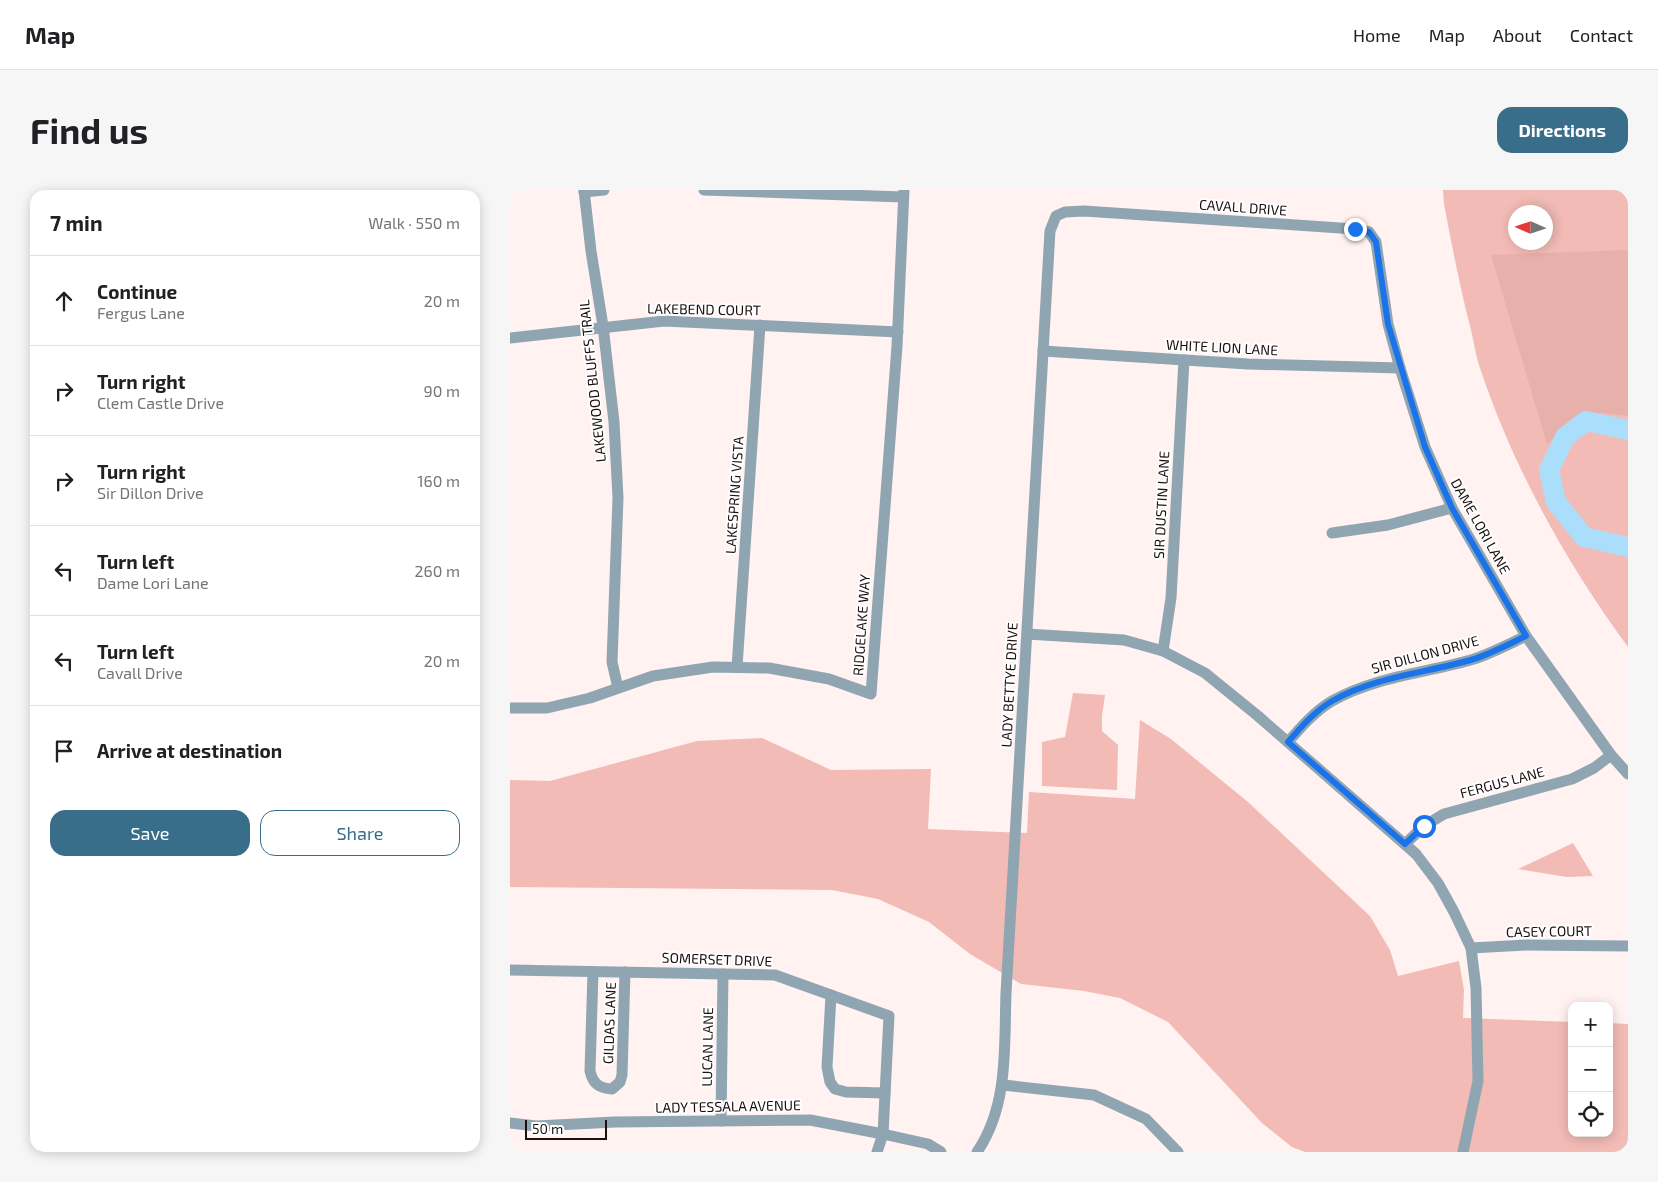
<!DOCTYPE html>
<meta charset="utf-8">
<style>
body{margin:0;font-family:"Exo 2",sans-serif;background:#f6f6f6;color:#202124}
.controls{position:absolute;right:15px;bottom:15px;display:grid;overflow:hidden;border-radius:10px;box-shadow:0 2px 12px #0003}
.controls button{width:45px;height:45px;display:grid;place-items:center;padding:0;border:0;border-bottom:1px solid #e0e0e0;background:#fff;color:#202124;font:25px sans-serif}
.compass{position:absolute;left:998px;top:15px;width:45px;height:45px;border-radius:50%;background:#fff;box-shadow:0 2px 12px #0003;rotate:273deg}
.scale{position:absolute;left:15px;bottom:12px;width:82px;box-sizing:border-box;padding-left:5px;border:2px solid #1a100f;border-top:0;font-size:14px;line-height:18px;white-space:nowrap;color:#1a100f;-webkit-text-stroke:4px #fff;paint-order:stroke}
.stop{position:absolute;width:15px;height:15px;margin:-11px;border:4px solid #1a73e8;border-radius:50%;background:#fff}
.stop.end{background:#1a73e8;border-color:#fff;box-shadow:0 1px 5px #0008}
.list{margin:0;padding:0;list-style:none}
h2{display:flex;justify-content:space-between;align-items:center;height:65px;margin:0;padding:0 20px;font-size:21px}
h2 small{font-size:16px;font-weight:400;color:#757577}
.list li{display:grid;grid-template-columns:32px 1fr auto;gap:15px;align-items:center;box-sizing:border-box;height:90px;padding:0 20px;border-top:1px solid #e0e0e0}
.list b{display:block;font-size:19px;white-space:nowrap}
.list p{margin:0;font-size:16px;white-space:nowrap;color:#757577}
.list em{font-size:16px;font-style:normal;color:#757577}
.actions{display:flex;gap:10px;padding:15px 20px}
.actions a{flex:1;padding:11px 0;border:1px solid #396e8a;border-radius:15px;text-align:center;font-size:18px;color:#396e8a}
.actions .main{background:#396e8a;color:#fff}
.icon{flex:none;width:28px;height:28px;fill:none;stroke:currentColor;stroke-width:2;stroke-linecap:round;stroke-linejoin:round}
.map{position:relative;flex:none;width:1118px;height:962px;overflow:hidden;border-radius:15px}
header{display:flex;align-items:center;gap:30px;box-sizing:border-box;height:70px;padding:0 25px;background:#fff;border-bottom:1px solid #e0e0e0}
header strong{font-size:24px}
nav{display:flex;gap:28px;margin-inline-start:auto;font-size:18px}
.intro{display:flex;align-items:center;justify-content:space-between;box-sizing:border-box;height:120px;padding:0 30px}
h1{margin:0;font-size:35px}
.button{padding:12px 22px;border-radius:15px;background:#396e8a;color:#fff;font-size:18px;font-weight:700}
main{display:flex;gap:30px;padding:0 30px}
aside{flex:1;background:#fff;border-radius:15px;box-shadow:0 2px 12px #0003}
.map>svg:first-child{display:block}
.green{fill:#f2bbb5;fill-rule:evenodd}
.forest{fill:#e7b0aa}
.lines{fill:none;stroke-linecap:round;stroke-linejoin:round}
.river{stroke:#abdefb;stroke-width:20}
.minor{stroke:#90a5b2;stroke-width:11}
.route{stroke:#1a73e8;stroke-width:6}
.labels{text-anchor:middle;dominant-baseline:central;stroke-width:4;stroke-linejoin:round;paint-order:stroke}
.street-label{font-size:14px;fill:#1a100f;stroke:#fff}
</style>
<header>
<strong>Map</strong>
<nav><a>Home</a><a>Map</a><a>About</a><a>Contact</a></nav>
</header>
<div class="intro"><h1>Find us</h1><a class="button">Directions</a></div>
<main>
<aside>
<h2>7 min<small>Walk · 550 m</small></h2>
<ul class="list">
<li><svg class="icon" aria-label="ahead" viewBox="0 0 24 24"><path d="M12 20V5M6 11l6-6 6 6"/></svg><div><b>Continue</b><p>Fergus Lane</p></div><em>20 m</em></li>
<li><svg class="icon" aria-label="right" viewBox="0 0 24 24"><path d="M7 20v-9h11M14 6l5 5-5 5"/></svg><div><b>Turn right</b><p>Clem Castle Drive</p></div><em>90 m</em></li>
<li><svg class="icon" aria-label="right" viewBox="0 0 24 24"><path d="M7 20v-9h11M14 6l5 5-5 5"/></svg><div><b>Turn right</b><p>Sir Dillon Drive</p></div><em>160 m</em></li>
<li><svg class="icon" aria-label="left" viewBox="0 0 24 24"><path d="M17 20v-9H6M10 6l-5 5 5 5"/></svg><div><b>Turn left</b><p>Dame Lori Lane</p></div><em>260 m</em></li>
<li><svg class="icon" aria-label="left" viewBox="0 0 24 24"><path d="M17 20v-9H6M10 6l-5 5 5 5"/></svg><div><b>Turn left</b><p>Cavall Drive</p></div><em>20 m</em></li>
<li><svg class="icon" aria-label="arrive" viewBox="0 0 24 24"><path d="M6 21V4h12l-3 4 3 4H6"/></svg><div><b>Arrive at destination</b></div></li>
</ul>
<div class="actions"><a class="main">Save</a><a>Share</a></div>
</aside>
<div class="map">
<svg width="1118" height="962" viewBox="0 0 1118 962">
<rect width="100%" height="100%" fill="#fff2f1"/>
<g class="green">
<path d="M933 0H1118V457C1057 374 1004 279 971 181 966 167 964 153 961 140 950 98 942 56 934 14ZM1006 22H1036V52H1006Z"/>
<path d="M563 503 595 505 592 526V541L608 555 607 600 532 596V552L555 547Z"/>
<path d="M630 530 661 549 738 612 860 726 880 760 888 786 949 771 954 800 953 828 1062 832V943H1099V833L1118 834V962H795L782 957 752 933 658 832 610 808 574 801 511 794 460 764 419 732 368 709 322 700 0 697V590L40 591 187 551 252 548 321 580 421 579 418 639 517 643 519 602 625 609Z"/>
<path d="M1063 653 1083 686 1057 687 1008 679Z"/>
</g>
<path class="forest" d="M1118 60V226L1093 223 1070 224 1037 254 981 65Z"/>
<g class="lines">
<path class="river" d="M1118 240 1076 231 1055 247 1039 280 1046 312 1074 347 1118 357"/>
<g class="minor">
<path d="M74 0 81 61 93 136 104 232 108 308 102 472 108 498"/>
<path d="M194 0 393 7"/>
<path d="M74 2 94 0"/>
<path d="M0 148 154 131 388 142"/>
<path d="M533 161 738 174 890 178"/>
<path d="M822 343 878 335 942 318"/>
<path d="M517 444 614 450 653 461 695 483 748 526 906 664 928 693 944 722 961 758 966 798 968 891 953 962"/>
<path d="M653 461 661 408 674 170"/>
<path d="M227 477 250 135"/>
<path d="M0 518H37L80 508 143 486 203 477 259 478 319 489 361 504 387 156 394 0"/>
<path d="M778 552C791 537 805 521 822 511 866 486 917 483 964 469 982 463 999 454 1016 446"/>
<path d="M895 654 914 636 934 624 1062 589 1084 578 1101 565"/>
<path d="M961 758 1016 755 1118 756"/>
<path d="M0 780 265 785 379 826 373 944 367 962"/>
<path d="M83 782 80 881C83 894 89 898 102 899L110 892 112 885 115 782"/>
<path d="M321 805 317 877 320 892 325 899 336 902 375 903"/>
<path d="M493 895 584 905 636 929 668 962"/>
<path d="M211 931 213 784"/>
<path d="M0 933 26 936 105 932 300 930 373 944 418 954 431 962"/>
<path d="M467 962C499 915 494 857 496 803L540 41 546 26 555 22 574 21 845 39 859 42 866 52 878 134 890 178 915 257 942 318 1016 446 1101 565 1118 584"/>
</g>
</g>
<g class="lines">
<path class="route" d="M845 39 859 42 866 52 878 134 915 257 942 318 1016 446C999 454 982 463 964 469 917 483 866 486 822 511 805 521 791 537 778 552L895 654 914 636"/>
</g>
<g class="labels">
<g class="street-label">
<text transform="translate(733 17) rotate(4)">CAVALL DRIVE</text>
<text transform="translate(194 119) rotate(1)">LAKEBEND COURT</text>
<text transform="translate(712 157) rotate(3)">WHITE LION LANE</text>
<text transform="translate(82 191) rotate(-96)">LAKEWOOD BLUFFS TRAIL</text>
<text transform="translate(224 305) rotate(-86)">LAKESPRING VISTA</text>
<text transform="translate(651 315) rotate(-87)">SIR DUSTIN LANE</text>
<text transform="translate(971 336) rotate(61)">DAME LORI LANE</text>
<text transform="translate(351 435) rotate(-86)">RIDGELAKE WAY</text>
<text transform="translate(915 464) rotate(-15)">SIR DILLON DRIVE</text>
<text transform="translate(499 495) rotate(-87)">LADY BETTYE DRIVE</text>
<text transform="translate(992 592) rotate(-15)">FERGUS LANE</text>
<text transform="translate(1039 741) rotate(-1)">CASEY COURT</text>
<text transform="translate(207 769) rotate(2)">SOMERSET DRIVE</text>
<text transform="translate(99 833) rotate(-88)">GILDAS LANE</text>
<text transform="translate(197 857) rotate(-89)">LUCAN LANE</text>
<text transform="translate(218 916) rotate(-1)">LADY TESSALA AVENUE</text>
</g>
</g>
</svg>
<div class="controls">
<button>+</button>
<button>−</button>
<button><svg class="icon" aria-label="locate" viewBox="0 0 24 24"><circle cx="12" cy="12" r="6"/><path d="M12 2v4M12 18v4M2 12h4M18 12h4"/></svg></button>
</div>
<svg class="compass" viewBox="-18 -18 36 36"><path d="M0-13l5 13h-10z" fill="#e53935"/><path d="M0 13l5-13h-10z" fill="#757577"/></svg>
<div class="scale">50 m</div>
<div class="stop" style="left:914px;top:636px"></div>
<div class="stop end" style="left:845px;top:39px"></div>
</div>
</main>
